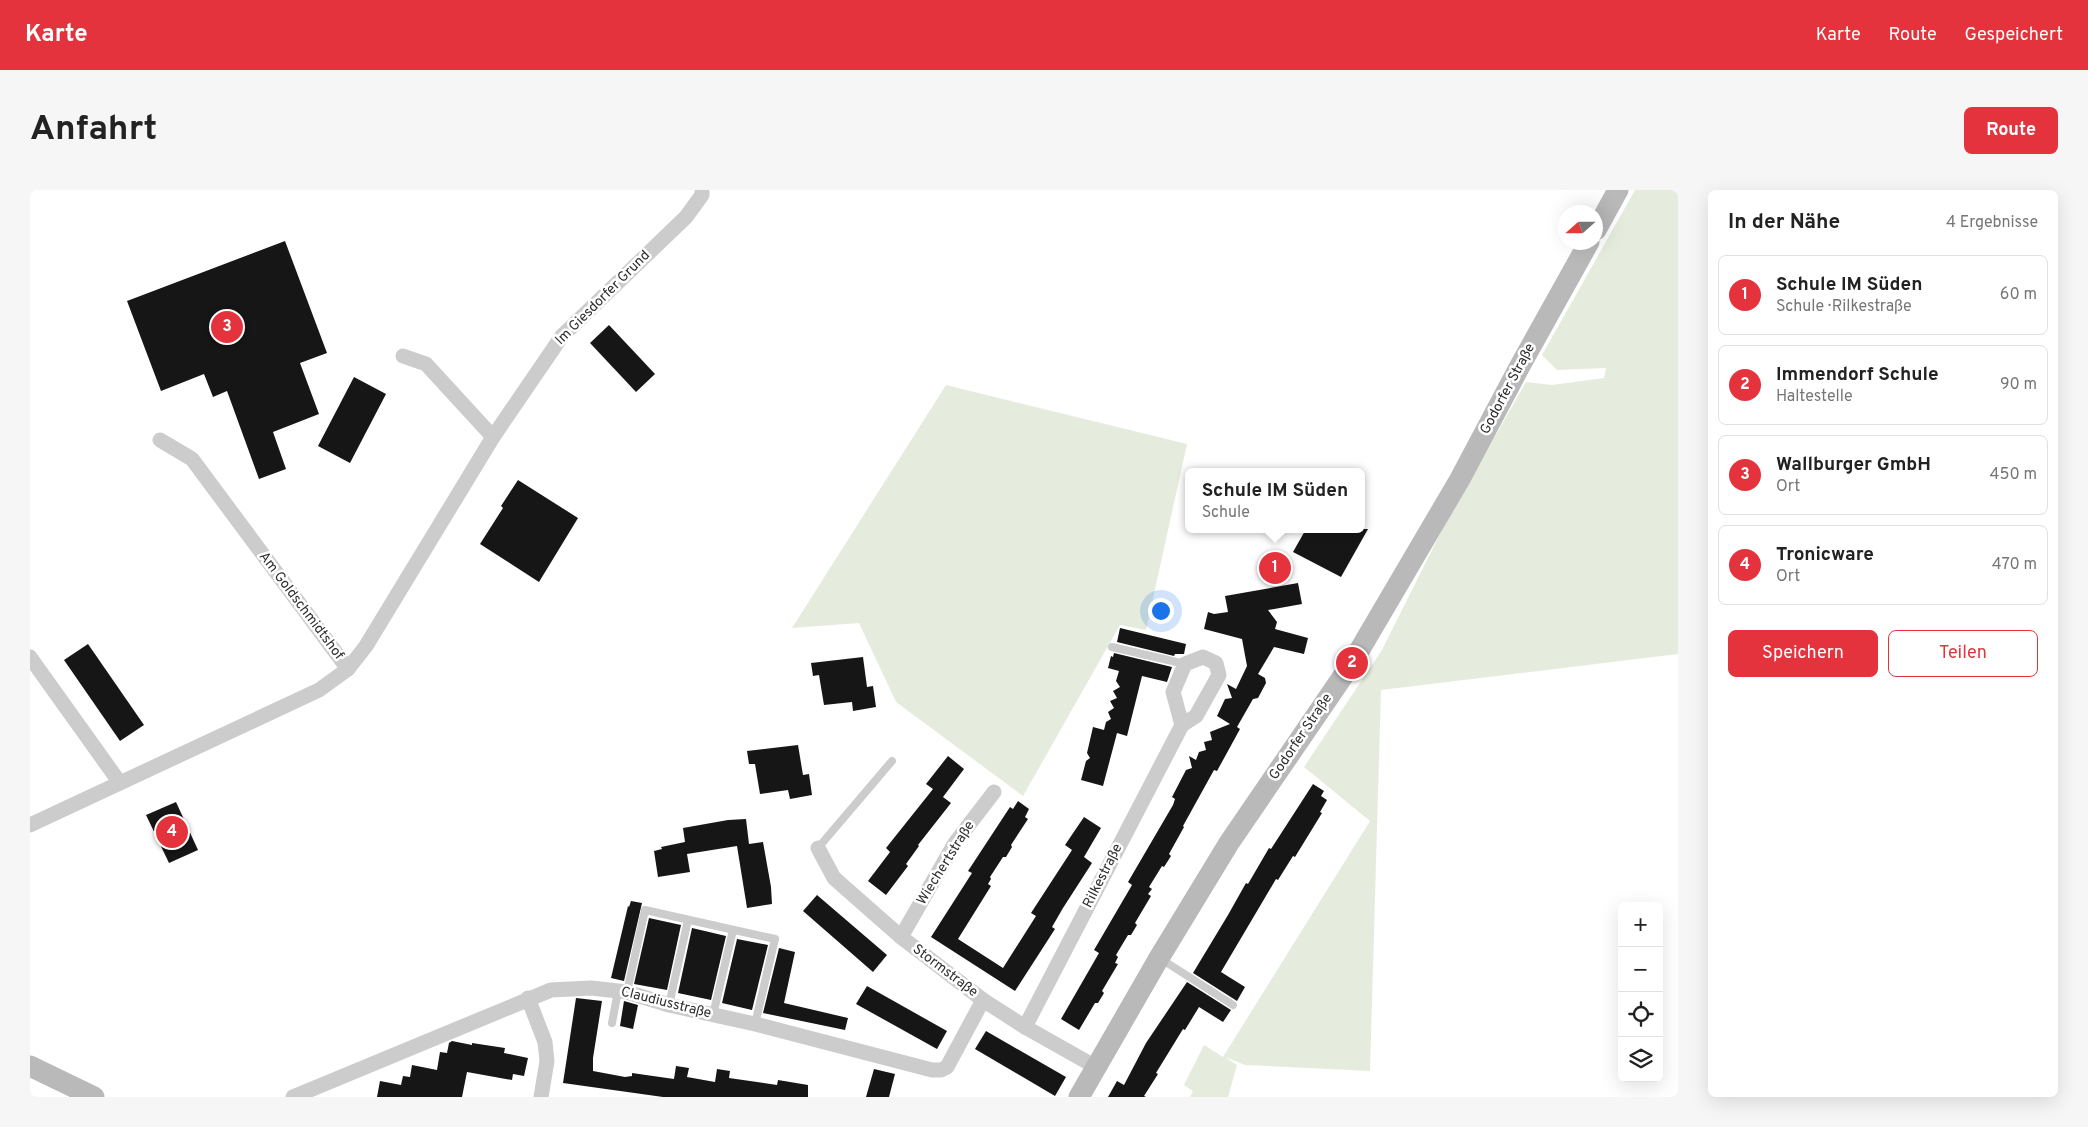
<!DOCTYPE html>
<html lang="de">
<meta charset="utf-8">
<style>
body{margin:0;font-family:Overpass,sans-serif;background:#f6f6f6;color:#222}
.controls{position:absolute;right:15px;bottom:15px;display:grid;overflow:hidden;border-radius:8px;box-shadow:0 5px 20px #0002}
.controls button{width:45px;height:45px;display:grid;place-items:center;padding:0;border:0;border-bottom:1px solid #e0e0e0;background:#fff;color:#222;font:25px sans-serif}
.compass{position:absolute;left:1528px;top:15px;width:45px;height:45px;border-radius:50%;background:#fff;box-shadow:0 5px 20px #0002;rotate:249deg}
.you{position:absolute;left:1130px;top:420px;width:18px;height:18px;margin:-12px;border:4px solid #fff;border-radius:50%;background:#1a73e8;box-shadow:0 0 0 8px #1a73e833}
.badge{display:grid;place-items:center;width:32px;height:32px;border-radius:50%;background:#e5333e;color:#fff;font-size:16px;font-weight:700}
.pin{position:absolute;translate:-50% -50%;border:2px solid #fff;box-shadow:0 1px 5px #0006}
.popup{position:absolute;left:1155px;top:278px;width:180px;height:65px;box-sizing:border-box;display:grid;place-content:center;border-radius:8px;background:#fff;filter:drop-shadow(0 1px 4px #0005);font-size:16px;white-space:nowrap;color:#767676}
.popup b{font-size:19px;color:#222}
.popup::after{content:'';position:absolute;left:50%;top:100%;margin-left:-10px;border:10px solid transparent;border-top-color:#fff}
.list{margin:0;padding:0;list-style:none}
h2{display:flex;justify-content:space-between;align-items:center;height:65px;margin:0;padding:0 20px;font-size:21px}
h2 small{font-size:16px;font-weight:400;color:#767676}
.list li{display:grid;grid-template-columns:32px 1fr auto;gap:15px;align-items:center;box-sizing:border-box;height:80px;margin:0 10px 10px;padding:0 10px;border:1px solid #e0e0e0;border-radius:8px}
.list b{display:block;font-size:19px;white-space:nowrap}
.list p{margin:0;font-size:16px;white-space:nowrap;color:#767676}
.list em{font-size:16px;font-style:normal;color:#767676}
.actions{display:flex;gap:10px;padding:15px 20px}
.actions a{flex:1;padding:11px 0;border:1px solid #e5333e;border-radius:8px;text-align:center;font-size:18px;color:#e5333e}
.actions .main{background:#e5333e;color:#fff}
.icon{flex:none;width:28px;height:28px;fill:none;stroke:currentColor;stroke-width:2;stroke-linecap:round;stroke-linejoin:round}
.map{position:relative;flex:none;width:1648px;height:907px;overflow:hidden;border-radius:8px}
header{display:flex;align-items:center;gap:30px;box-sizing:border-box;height:70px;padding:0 25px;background:#e5333e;color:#fff}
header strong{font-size:24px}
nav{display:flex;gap:28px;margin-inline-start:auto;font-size:18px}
.intro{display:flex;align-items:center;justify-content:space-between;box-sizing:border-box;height:120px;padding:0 30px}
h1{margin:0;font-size:35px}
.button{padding:12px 22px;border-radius:8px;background:#e5333e;color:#fff;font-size:18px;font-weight:700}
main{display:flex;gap:30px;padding:0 30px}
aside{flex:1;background:#fff;border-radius:8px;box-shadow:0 5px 20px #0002}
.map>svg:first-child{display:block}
.green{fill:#e5ecdd}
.building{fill:#161616}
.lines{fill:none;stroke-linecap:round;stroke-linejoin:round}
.lane{stroke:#ccc;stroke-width:8}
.street{stroke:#ccc;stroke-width:15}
.secondary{stroke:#b9b9b9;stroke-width:21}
.labels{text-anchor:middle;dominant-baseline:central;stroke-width:5;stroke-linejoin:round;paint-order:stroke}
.street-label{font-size:14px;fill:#2f2f2f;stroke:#fff}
</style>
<header>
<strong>Karte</strong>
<nav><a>Karte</a><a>Route</a><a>Gespeichert</a></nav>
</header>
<div class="intro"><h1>Anfahrt</h1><a class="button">Route</a></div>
<main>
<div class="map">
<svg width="1648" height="907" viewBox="0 0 1648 907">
<rect width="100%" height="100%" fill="#fff"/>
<g class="green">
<path d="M1605 0H1648V464L1351 500 1340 881 1215 875 1195 867 1207 875 1198 907H1160L1163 901 1154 895 1174 855 1193 867 1340 631 1274 577 1352 460 1416 332 1496 192 1522 195 1574 188 1576 178 1527 180 1512 165Z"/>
<path d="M916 195 1157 254 1116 440 1090 435 993 606 866 512 829 433 762 438Z"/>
</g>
<g class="building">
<path d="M255 51 297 163 270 173 289 224 243 242 256 279 229 289 197 201 183 207 174 184 131 201 97 111Z"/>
<path d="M579 135 625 184 606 202 560 153Z"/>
<path d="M324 187 356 204 320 273 288 256Z"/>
<path d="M488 290 548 328 509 392 450 354 473 318 471 316Z"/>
<path d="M1276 339H1338L1311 387 1263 362Z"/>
<path d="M1268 393 1272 414 1238 420 1247 432 1245 439 1278 448 1274 464 1244 457 1228 484 1235 488 1236 493 1228 508 1223 509 1207 537 1210 539 1198 561 1187 581 1184 580 1153 636 1154 637 1139 664 1141 666 1134 677 1132 676 1119 697 1122 699 1118 704 1121 706 1105 733 1107 735 1101 745H1098L1086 765 1088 767 1085 773 1088 774 1072 801 1074 803 1068 813H1065L1049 840 1031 829 1069 763 1064 760 1102 695 1098 692 1143 615 1145 609 1142 607 1156 580 1162 578 1159 566 1166 570 1169 562 1176 560 1174 552 1182 550 1180 542 1200 534 1187 526 1195 509 1202 508 1197 494 1206 499 1217 476 1212 449 1174 439 1178 422 1184 424 1198 422 1195 406Z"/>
<path d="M1090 438 1156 454 1154 464H1145L1144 466 1087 452Z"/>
<path d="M58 454 114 535 90 551 34 470Z"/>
<path d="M1084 463 1142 477 1137 492 1112 486 1097 546 1087 543 1073 596 1051 590 1056 571 1060 568 1057 563 1063 537 1074 540 1076 532 1081 529 1078 522 1084 518 1080 511 1087 508 1083 501 1090 497 1086 491 1089 481 1078 478 1081 466 1083 467Z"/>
<path d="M833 467 837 497 843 496 846 517 823 521 822 512 794 515 789 485 783 486 781 473Z"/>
<path d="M768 555 773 585 779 584 782 605 760 609 758 600 730 604 725 574H719L717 561Z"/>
<path d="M918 566 934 579 913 607 921 613 888 655 889 656 876 674 878 676 856 705 838 691 860 662 856 658 903 599 896 594Z"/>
<path d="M1283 594 1294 601 1291 606 1297 610 1290 622 1292 623 1265 667 1263 666 1248 690 1246 689 1191 782 1215 797 1207 811 1163 783 1198 725 1216 693 1218 694 1239 658 1241 659Z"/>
<path d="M988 611 999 619 995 627 998 629 981 655 982 657 976 667H973L960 687 961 689 958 694 961 696 928 749 973 778 1006 726 1001 723 1042 660 1035 655 1054 627 1071 638 1054 667 1062 673 1033 718 1022 737 1025 739 985 801 901 747 942 683 938 681 980 617 983 619Z"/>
<path d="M146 612 168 660 139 673 116 625Z"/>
<path d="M716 629 719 654 733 652 741 697 742 714 717 718 707 656 657 664 660 682 628 687 624 661 632 659 631 657 655 652 653 638 698 630Z"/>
<path d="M787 705 857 765 843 782 773 721Z"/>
<path d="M601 711 612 713 594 791 581 788 598 716 599 717Z"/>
<path d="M619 728 651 735 637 800 604 794Z"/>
<path d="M662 738 696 746 681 810 648 803Z"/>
<path d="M707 749 738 755 722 820 692 813Z"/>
<path d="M749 758 765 762 754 813 818 828 815 840 733 823Z"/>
<path d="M1157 792 1201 820 1193 832 1169 817 1155 840 1153 839 1126 883 1128 884 1114 906 1116 907H1078L1087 891 1094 895 1116 853Z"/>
<path d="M837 796 917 841 907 859 826 814Z"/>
<path d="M546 808 572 811 563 868V881L595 887 602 886V883L644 889 646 876 659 878 657 887 685 892 687 879 700 881 699 888 747 895 748 890 778 895V907H633L533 893Z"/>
<path d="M594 811 608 815 603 839 590 836Z"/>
<path d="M956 841 1036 887 1025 906 945 859Z"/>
<path d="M422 851 442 855V853L475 858 474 863 498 868 494 886 483 884 482 890 437 882 432 907H347L350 891 371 895 373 886 380 887 382 875 407 880 410 862 417 863 419 853Z"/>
<path d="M844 879 865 884 859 907H836Z"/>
</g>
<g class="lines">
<g class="lane">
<path d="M1082 457 1155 474"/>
<path d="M788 658 862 571"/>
<path d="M1131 769 1203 815"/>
<path d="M597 802 615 720 745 749 725 834"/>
<path d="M639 815 658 730"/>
<path d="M683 825 703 740"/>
<path d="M582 833 588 801"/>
</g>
<g class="street">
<path d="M373 166 396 174 463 247"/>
<path d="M130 250 162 269 318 479"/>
<path d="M0 467 90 593"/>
<path d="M0 635 289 500 318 479 336 456 463 247 532 146 656 27 672 5V0"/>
<path d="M788 658 804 688 871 747 953 810 995 837 1066 877"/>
<path d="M871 747 925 653 964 602"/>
<path d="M498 808 515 852 517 871 511 907"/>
<path d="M995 837 1152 535 1166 526 1189 485 1186 473 1173 467 1155 474 1143 502 1152 535"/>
<path d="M263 907 521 800 561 798 597 802 639 815 725 834 902 880H911L917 877 953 810"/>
</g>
<g class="secondary">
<path d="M1566 40 1588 0"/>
<path d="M0 876 64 907"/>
<path d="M1049 907 1129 768 1199 653 1322 473 1336 449 1430 289 1491 174 1559 52"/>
</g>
</g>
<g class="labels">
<g class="street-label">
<text transform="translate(573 108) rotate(-45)">Im Giesdorfer Grund</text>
<text transform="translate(1478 199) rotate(-62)">Godorfer Straße</text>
<text transform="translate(271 416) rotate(53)">Am Goldschmidtshof</text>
<text transform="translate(1271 547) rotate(-56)">Godorfer Straße</text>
<text transform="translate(916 673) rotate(-58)">Wiechertstraße</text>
<text transform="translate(1073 686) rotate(-63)">Rilkestraße</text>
<text transform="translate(915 781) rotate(37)">Stormstraße</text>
<text transform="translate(636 813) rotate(14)">Claudiusstraße</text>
</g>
</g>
</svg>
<div class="controls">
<button>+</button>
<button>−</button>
<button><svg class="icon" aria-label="locate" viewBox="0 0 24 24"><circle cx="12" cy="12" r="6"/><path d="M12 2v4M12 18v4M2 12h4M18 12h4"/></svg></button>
<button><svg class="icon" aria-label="layers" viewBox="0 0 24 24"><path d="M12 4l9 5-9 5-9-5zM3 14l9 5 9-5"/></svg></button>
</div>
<svg class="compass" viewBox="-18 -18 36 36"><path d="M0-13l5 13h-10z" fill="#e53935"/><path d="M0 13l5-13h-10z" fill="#767676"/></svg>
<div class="you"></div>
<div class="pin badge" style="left:1245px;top:378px">1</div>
<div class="popup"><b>Schule IM Süden</b>Schule</div>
<div class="pin badge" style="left:1322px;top:473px">2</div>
<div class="pin badge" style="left:197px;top:137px">3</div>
<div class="pin badge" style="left:142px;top:642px">4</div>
</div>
<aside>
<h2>In der Nähe<small>4 Ergebnisse</small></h2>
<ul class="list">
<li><span class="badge">1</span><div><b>Schule IM Süden</b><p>Schule · Rilkestraße</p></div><em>60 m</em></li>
<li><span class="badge">2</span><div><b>Immendorf Schule</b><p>Haltestelle</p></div><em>90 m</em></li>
<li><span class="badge">3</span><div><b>Wallburger GmbH</b><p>Ort</p></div><em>450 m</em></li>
<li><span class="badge">4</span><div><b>Tronicware</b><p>Ort</p></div><em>470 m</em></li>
</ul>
<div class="actions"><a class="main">Speichern</a><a>Teilen</a></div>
</aside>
</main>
